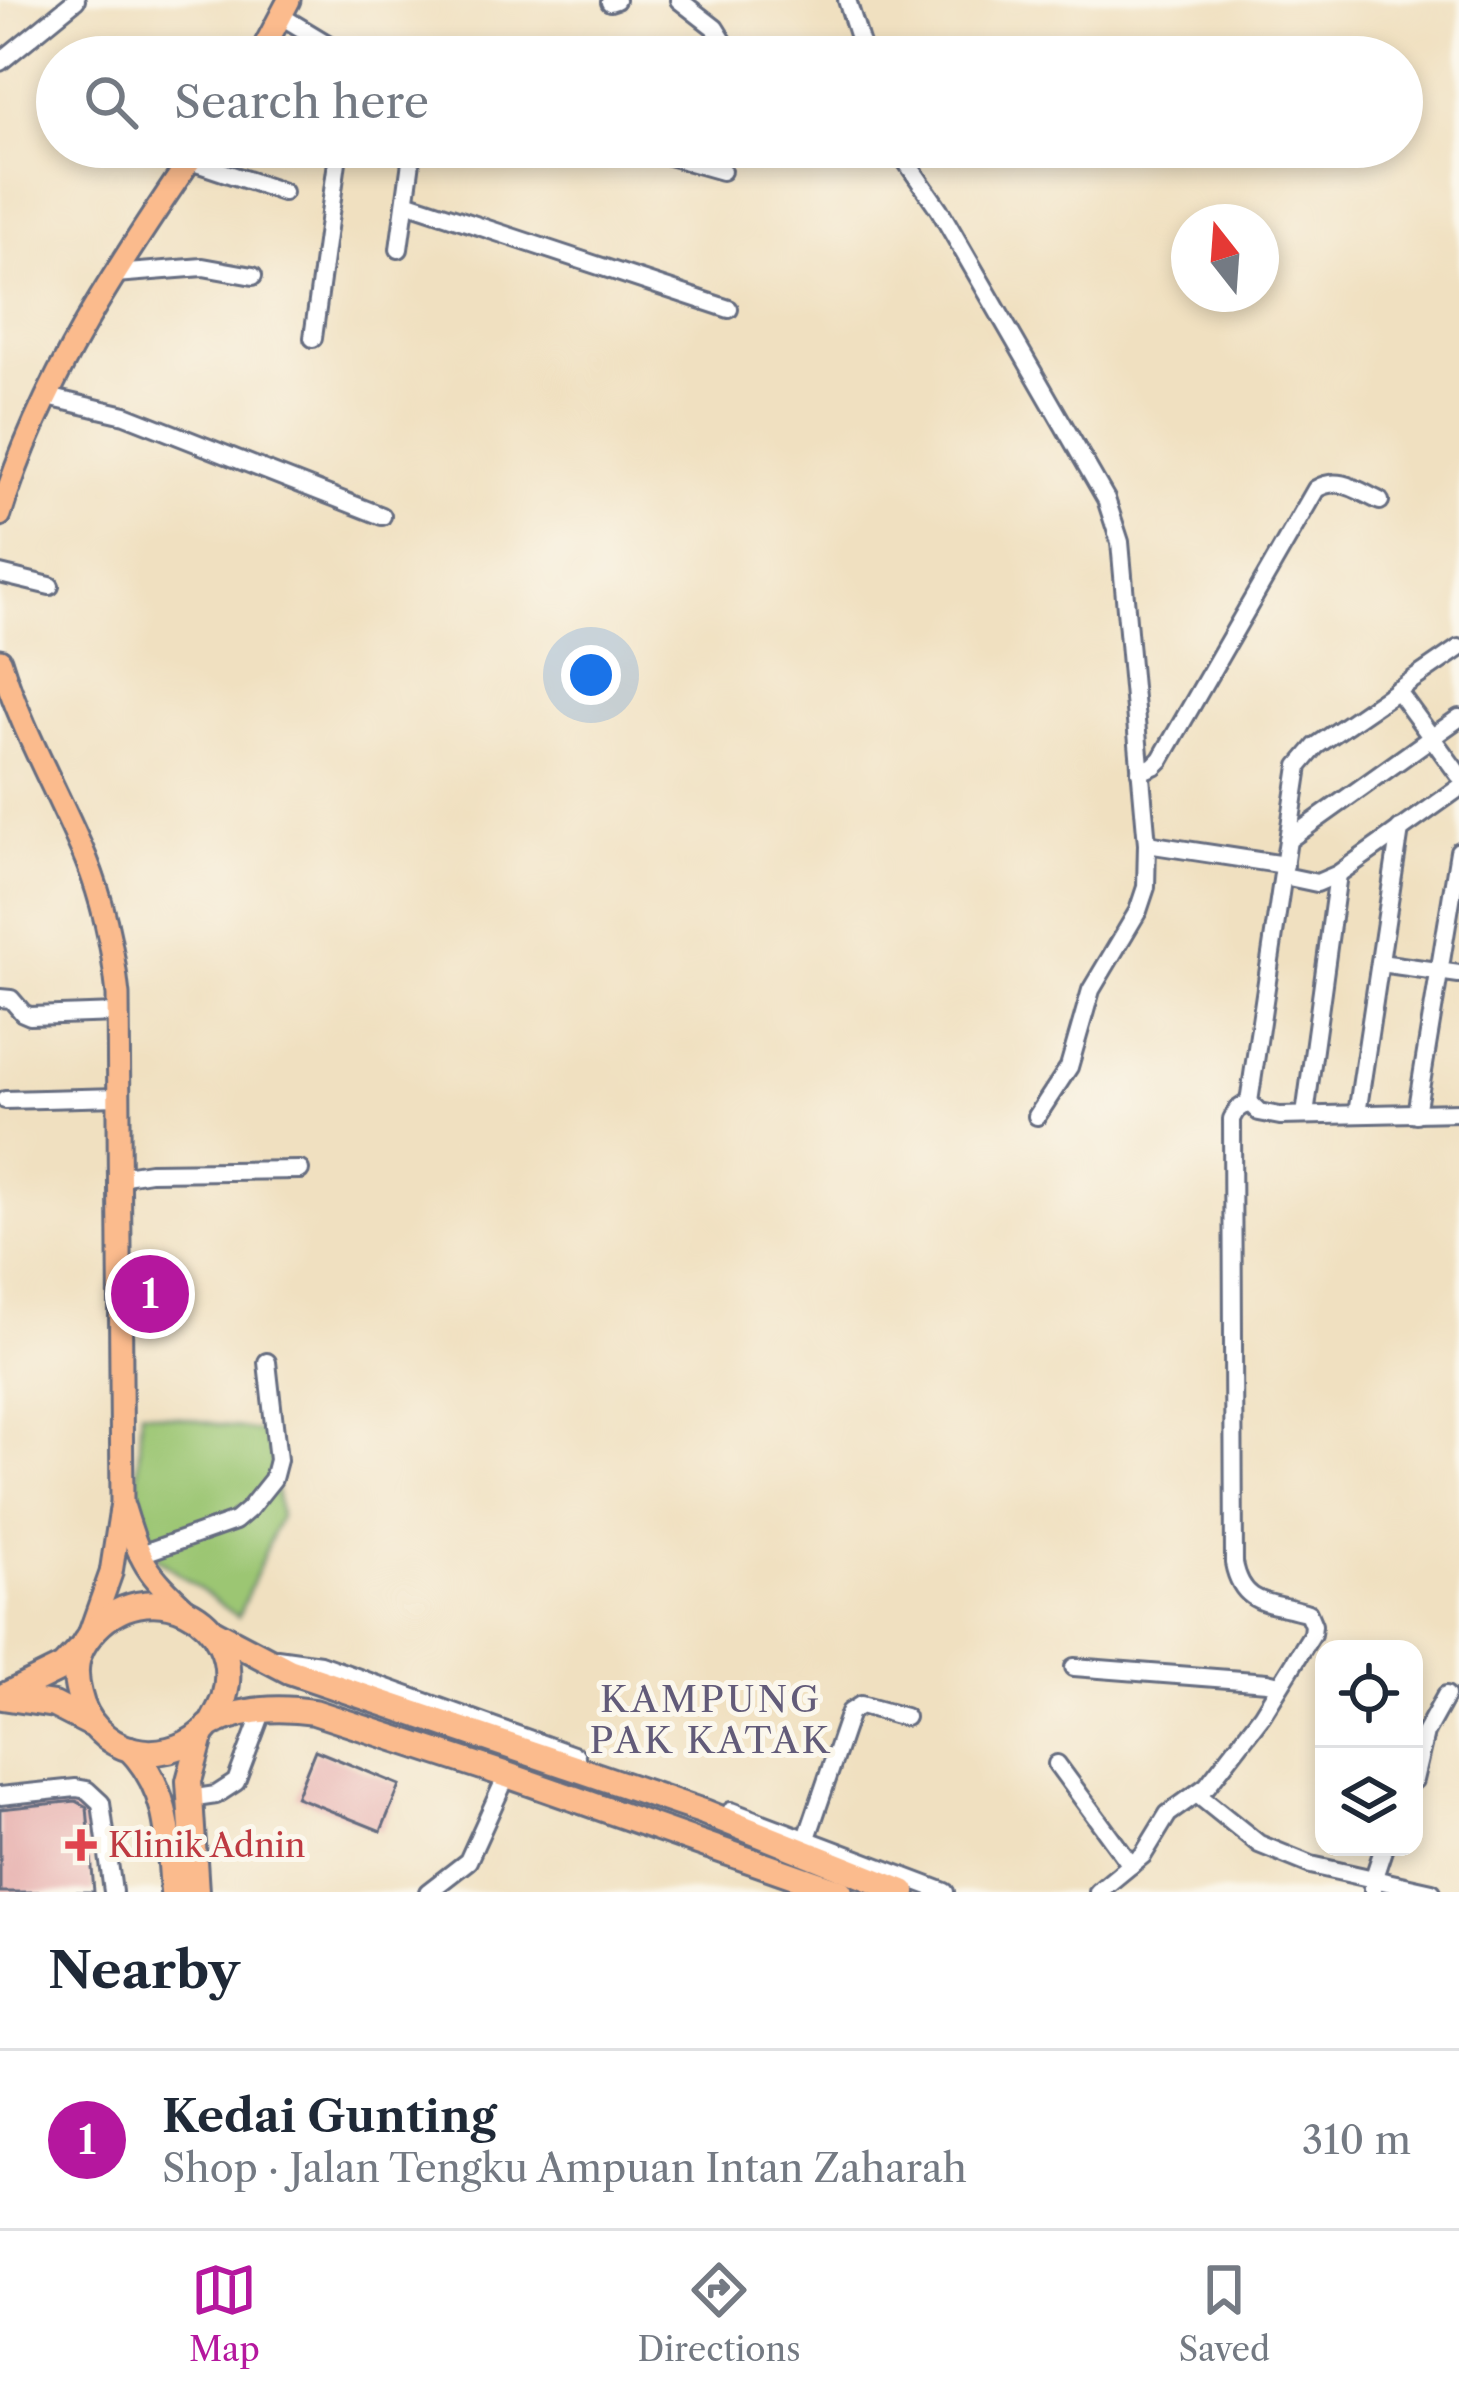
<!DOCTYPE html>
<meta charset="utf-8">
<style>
body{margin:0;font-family:"Libre Caslon Text",serif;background:#f6f6f7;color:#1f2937}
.controls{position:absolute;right:36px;bottom:36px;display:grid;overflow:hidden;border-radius:24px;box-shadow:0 6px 18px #0003}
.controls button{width:108px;height:108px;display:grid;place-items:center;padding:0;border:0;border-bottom:3px solid #e0e1e3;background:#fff;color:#1f2937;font:60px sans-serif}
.compass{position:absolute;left:1171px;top:204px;width:108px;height:108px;border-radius:50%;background:#fff;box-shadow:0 6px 18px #0003;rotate:343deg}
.you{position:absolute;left:591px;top:675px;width:42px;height:42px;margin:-30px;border:9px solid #fff;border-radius:50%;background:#1a73e8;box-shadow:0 0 0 18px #1a73e833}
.badge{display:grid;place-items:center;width:78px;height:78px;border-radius:50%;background:#b5179e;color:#fff;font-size:39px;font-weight:700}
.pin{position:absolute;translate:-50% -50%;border:6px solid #fff;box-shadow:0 3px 12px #0006}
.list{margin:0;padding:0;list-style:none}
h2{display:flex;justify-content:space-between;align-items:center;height:156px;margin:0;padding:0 48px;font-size:51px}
h2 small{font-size:39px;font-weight:400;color:#747a83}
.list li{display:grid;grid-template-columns:78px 1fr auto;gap:36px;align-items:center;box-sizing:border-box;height:180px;padding:0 48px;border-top:3px solid #e0e1e3}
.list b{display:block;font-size:45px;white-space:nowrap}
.list p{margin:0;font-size:39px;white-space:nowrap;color:#747a83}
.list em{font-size:39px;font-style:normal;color:#747a83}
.icon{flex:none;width:66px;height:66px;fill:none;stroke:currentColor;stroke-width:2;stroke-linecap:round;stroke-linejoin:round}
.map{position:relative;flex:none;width:1459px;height:1892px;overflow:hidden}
.search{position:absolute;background:#fff;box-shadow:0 6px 18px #0003;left:36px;right:36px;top:36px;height:132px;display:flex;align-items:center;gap:30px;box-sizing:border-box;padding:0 42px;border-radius:66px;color:#747a83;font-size:45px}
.sheet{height:336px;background:#fff}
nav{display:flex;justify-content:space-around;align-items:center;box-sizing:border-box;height:168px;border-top:3px solid #e0e1e3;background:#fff;font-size:33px;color:#747a83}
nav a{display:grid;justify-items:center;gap:6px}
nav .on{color:#b5179e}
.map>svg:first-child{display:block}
.green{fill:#9cc673;stroke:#5c7a68;stroke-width:3}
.building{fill:#e6acaa}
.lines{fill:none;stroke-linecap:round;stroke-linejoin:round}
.minor-casing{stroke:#666d80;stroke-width:22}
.major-casing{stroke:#666d80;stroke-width:27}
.highway-casing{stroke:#666d80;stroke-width:30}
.minor{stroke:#fff;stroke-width:16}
.major{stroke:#fbbb8d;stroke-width:21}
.highway{stroke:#fbbb8d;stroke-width:24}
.health-dot{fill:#e0444e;stroke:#fbf7ec;stroke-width:4.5}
.labels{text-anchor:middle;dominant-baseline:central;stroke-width:10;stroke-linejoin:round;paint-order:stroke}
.health-label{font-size:33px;fill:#be3a42;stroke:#fbf7ec;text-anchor:start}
.neighbourhood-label{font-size:36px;letter-spacing:3px;fill:#625b79;stroke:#fbf7ec}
</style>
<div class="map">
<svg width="1459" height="1892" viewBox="0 0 1459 1892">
<rect width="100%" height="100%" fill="#fbf7ec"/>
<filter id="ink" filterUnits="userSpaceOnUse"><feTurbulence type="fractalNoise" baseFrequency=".00833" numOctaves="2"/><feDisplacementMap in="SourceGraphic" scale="24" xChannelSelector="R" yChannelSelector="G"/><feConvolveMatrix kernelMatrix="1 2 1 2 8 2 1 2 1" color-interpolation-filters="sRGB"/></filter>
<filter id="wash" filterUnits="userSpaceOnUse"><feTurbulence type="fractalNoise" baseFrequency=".004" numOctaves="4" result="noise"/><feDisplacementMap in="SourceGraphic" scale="48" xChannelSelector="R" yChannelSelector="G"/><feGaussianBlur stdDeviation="2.7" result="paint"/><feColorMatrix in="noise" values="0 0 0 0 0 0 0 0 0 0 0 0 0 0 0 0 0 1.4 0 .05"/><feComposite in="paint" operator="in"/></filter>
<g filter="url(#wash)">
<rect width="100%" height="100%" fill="#f0e0c0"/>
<path class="green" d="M141 1411 269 1433 280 1516 238 1617 157 1558 137 1486Z"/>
<g id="blocks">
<g class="building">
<path d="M315 1750 400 1785 381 1831 296 1797Z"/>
<path d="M76 1801 87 1807 94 1892H0V1809Z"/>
</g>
</g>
</g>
<g filter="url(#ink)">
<use href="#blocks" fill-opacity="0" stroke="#666d80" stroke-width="3"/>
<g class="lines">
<defs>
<g id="minor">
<path d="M679 0 715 28 733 57"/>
<path d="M847 0 865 57"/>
<path d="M610 2 616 0"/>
<path d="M281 16 349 57"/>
<path d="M0 62 76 0"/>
<path d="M292 147 297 149"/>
<path d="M637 147 722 171"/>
<path d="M896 147 939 209 1106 499 1120 542 1147 844 1146 887 1138 911 1091 990 1069 1067 1037 1116"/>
<path d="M190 161 283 192"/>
<path d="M406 202 729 309"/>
<path d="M399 249 413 147"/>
<path d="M115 274 203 267 253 276"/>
<path d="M313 338 339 147"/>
<path d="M48 397 125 415 382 516"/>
<path d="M0 574 50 586"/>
<path d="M1397 690 1459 775"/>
<path d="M1140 772 1154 766 1161 759 1316 489C1339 475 1358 491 1380 501"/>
<path d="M1288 840 1459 718"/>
<path d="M1147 844 1285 865"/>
<path d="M1284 876 1317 883 1338 874 1459 788"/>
<path d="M1380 963 1459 974"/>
<path d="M0 998 11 999 23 1013 30 1016 118 1013"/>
<path d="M5 1100 119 1097"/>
<path d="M1249 1102 1259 1112 1280 1116 1459 1112"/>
<path d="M1357 1114 1400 829"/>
<path d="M1416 1114 1459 851"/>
<path d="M1305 1115 1338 874"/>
<path d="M119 1177 150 1172 300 1170"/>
<path d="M138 1555 235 1521 249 1509 273 1479 278 1460 267 1362"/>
<path d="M277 1658 320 1664 576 1756"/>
<path d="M1074 1667 1267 1682 1279 1685"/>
<path d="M1057 1764 1131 1865"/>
<path d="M1414 1780 1425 1733 1446 1695"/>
<path d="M1198 1795 1259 1844 1311 1865 1432 1892"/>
<path d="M0 1796 76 1788 87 1790 101 1803 113 1892"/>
<path d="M189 1799 216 1795 236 1782 263 1710"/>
<path d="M731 1811 945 1892"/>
<path d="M807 1838 850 1712 861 1705 905 1717"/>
<path d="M428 1892 468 1861 507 1775"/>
<path d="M1098 1892 1143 1855 1168 1814 1207 1786 1262 1715 1312 1634 1313 1625 1308 1613C1273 1601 1243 1609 1234 1563L1232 1119 1237 1110 1249 1102 1299 766 1316 746 1459 648"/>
<path d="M1373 1892V1880L1384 1847"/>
</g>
<g id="major">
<path d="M259 57 289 0"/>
<path d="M0 515C41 380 120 262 199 147"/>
<path d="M0 660C21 729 58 792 86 859 104 903 113 948 118 995L122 1502 111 1573 89 1635"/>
<path d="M124 1508C141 1564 146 1572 188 1611"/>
</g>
<g id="highway">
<path d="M213 1631 289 1671 704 1812 903 1892"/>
<path d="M6 1695 63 1667 79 1650"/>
<path d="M2 1697 54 1705 91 1724"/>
<path d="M212 1723C216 1715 221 1707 224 1698 247 1617 145 1568 91 1634 75 1653 73 1671 79 1694 85 1721 105 1743 133 1750 157 1756 183 1749 202 1733 209 1727 206 1726 215 1722 246 1708 282 1707 314 1712L507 1775 840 1892"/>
<path d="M130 1749C169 1789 169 1839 173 1892"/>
<path d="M196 1892 189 1781 202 1733"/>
</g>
</defs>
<use href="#minor" class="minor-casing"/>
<use href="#major" class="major-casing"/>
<use href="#highway" class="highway-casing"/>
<use href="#minor" class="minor"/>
<use href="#major" class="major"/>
<use href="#highway" class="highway"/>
</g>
</g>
<path class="health-dot" d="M75 1827h12v12h12v12h-12v12h-12v-12h-12v-12h12z"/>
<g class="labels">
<g class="health-label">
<text x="108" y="1845">Klinik Adnin</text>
</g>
<g class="neighbourhood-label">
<text x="711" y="1699">KAMPUNG<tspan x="711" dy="41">PAK KATAK</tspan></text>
</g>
</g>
</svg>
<div class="controls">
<button><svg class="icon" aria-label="locate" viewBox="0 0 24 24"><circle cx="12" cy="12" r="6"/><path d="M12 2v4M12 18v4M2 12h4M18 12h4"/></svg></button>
<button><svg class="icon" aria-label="layers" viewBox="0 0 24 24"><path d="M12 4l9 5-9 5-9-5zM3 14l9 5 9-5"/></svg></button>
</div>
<svg class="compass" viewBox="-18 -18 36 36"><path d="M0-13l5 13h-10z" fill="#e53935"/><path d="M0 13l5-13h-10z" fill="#747a83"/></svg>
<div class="you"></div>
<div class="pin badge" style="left:150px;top:1294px">1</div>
<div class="search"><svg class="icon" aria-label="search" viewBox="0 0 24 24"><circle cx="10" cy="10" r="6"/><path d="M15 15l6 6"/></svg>Search here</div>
</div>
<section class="sheet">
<h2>Nearby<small></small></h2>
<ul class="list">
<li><span class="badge">1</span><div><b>Kedai Gunting</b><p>Shop · Jalan Tengku Ampuan Intan Zaharah</p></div><em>310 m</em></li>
</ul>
</section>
<nav>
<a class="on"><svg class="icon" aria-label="map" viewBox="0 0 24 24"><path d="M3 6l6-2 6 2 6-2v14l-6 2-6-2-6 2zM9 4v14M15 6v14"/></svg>Map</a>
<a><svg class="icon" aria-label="directions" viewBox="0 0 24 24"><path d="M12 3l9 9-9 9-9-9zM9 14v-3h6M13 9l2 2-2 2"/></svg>Directions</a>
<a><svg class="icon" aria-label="saved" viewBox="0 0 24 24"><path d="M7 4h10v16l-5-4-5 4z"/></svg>Saved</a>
</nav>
